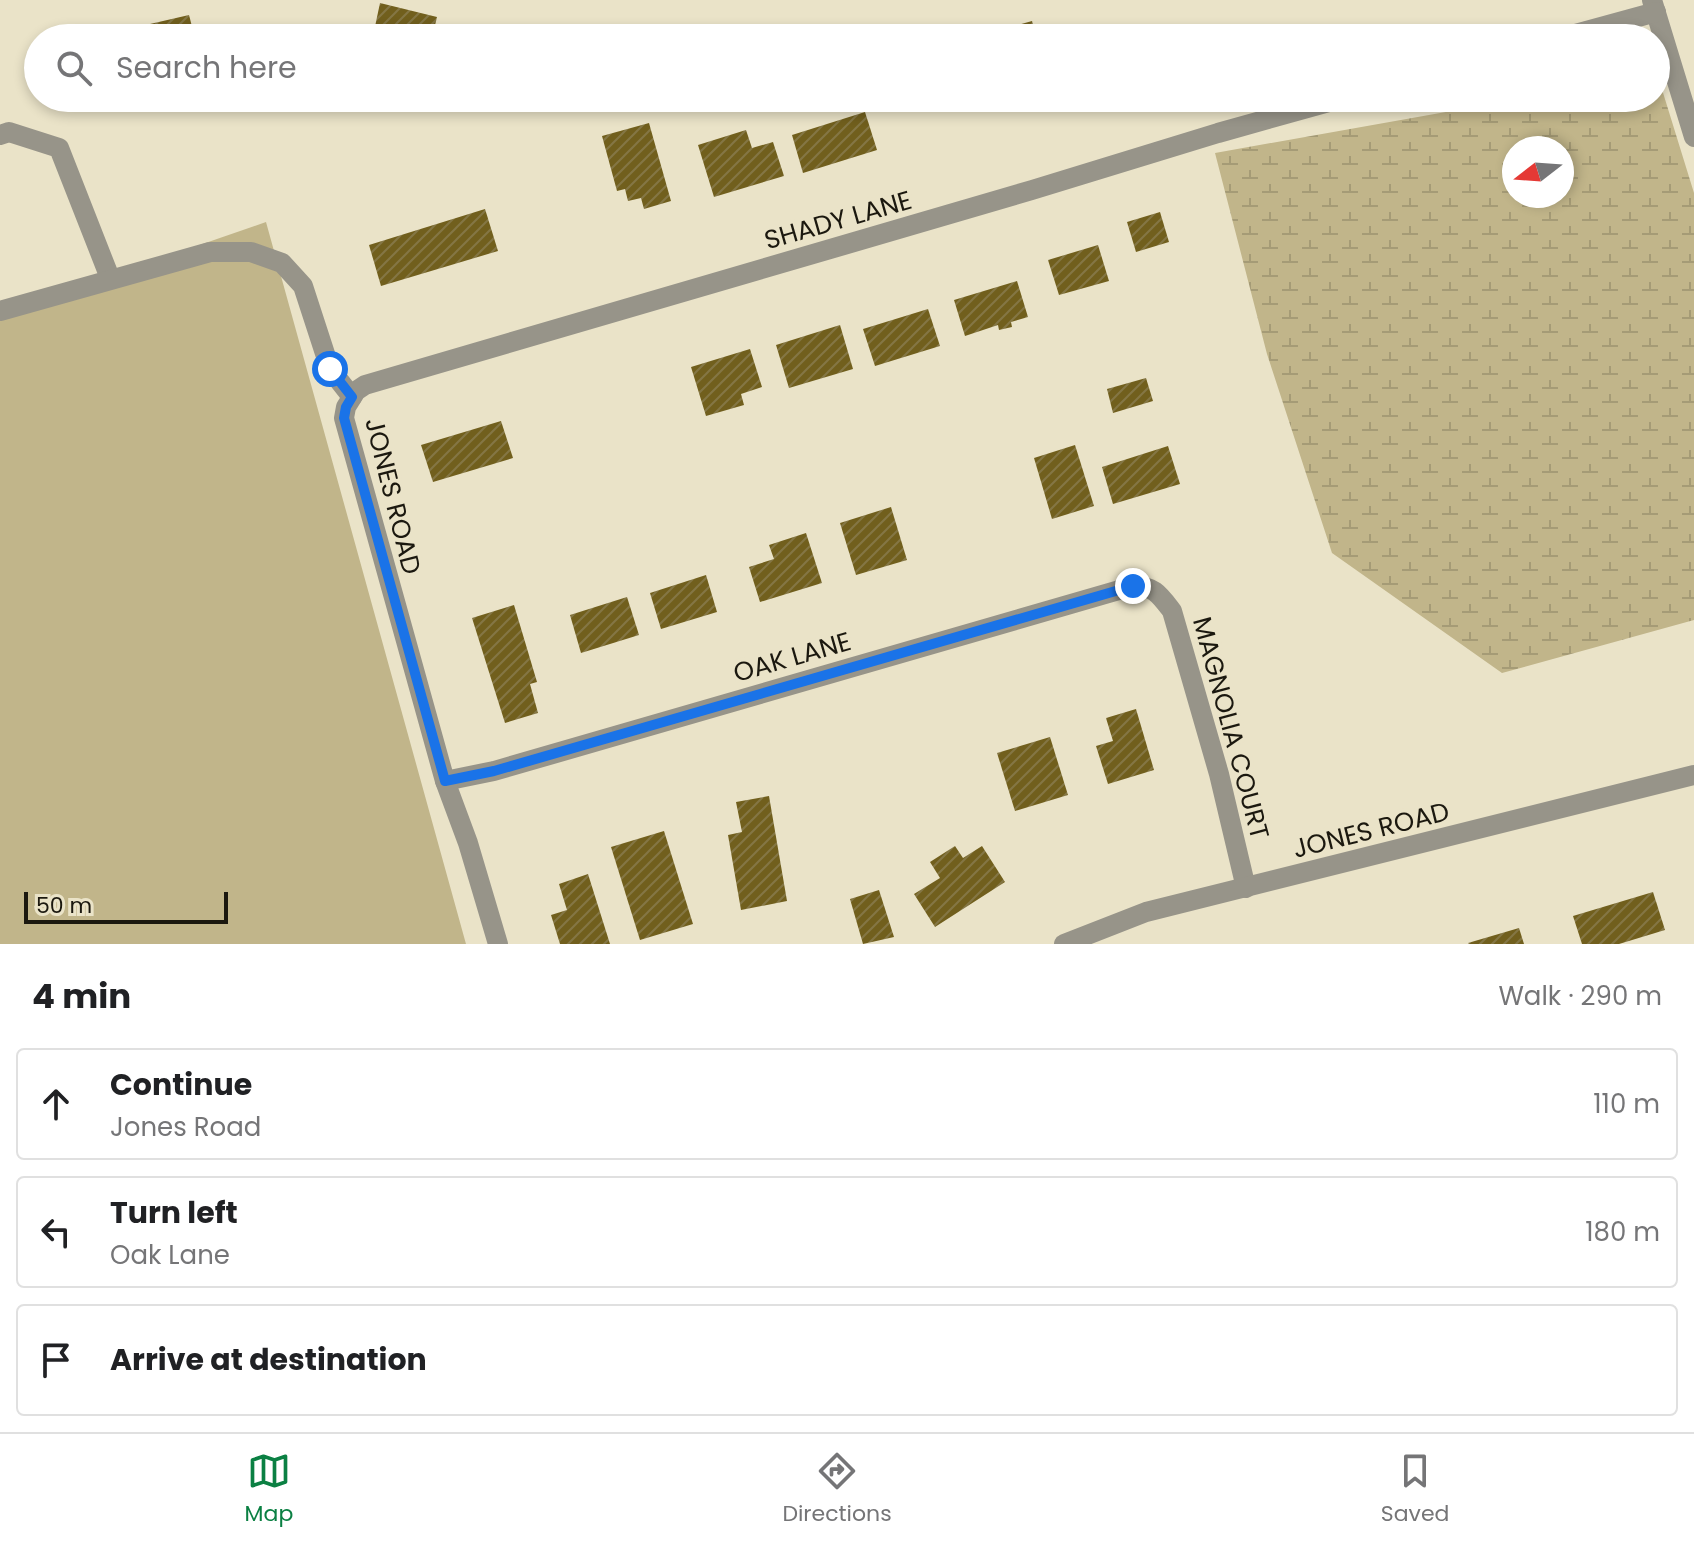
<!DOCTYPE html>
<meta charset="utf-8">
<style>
body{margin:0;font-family:Poppins,sans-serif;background:#f2f2f2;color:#202124}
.compass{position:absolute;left:1502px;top:136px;width:72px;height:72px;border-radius:50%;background:#fff;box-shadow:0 4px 12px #0003;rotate:253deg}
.scale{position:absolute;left:24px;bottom:20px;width:204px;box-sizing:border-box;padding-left:8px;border:4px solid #1b180f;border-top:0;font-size:22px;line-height:28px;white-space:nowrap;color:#1b180f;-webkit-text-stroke:6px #eae3c8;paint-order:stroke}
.stop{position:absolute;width:24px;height:24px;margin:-18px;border:6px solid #1a73e8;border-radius:50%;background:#fff}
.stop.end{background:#1a73e8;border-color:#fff;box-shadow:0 2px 8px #0008}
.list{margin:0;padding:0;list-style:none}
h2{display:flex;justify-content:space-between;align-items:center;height:104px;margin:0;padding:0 32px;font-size:34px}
h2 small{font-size:26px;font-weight:400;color:#757577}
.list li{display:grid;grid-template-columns:52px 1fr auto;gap:24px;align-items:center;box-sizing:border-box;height:112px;margin:0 16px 16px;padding:0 16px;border:2px solid #e0e0e0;border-radius:8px}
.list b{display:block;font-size:30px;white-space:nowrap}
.list p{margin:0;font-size:26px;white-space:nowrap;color:#757577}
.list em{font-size:26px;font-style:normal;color:#757577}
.icon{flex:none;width:44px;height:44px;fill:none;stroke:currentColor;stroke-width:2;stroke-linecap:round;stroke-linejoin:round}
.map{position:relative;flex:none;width:1694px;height:944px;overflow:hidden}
.search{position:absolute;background:#fff;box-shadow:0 4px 12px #0003;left:24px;right:24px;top:24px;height:88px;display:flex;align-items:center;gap:20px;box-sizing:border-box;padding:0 28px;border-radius:44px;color:#757577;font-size:30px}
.sheet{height:488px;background:#fff}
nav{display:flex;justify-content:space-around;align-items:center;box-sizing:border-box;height:112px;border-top:2px solid #e0e0e0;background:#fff;font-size:22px;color:#757577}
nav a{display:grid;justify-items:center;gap:4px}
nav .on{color:#0b8043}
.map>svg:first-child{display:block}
.green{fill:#c1b58a}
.wetland{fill:url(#wetland-marsh);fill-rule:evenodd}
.building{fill:url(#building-hatch)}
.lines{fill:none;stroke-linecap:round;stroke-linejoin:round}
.minor{stroke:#979489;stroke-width:20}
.route{stroke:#1a73e8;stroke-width:10}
.labels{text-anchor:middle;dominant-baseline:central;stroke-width:8;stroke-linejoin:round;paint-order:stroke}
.street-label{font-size:26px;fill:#1b180f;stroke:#eae3c8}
</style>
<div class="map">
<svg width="1694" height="944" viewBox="0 0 1694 944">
<defs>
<pattern id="wetland-marsh" width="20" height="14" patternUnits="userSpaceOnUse" patternTransform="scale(2)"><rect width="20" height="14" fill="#c1b58a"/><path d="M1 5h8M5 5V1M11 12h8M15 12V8" fill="none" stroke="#a59b76"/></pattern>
<pattern id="building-hatch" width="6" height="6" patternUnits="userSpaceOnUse" patternTransform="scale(2)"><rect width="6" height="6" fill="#715f1d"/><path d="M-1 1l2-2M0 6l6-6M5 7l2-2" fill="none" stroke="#847644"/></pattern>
</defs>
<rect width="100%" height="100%" fill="#eae3c8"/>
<path class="green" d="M266 222 466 944H0V304L136 267Z"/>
<path class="wetland" d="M1656 70 1694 193V620L1502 673 1332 553 1267 354 1215 153 1457 110 1477 98H1656ZM1514 148H1562V196H1514Z"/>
<g class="building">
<path d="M380 3 437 17 432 38H383L373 36Z"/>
<path d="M189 15 195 38H140L137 27Z"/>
<path d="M1032 21 1037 38H1005L1003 29Z"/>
<path d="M974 98H1019V99L977 111Z"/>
<path d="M865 112 877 150 803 173 792 135Z"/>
<path d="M649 123 671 201 644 209 641 198 628 201 625 189 617 191 602 136Z"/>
<path d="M746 130 752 148 773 142 784 176 714 197 698 145Z"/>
<path d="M485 209 498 251 381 286 369 245Z"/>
<path d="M1160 212 1169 242 1136 252 1127 222Z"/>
<path d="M1098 245 1109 281 1059 295 1048 260Z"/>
<path d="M1017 281 1028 317 1011 322 1012 327 999 330 998 325 965 336 954 300Z"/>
<path d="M928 309 940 346 875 366 863 329Z"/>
<path d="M840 325 853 369 789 388 776 345Z"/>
<path d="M750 349 762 387 741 394 744 405 706 416 691 367Z"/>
<path d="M1146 378 1153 401 1113 413 1107 389Z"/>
<path d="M501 421 513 458 433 482 421 445Z"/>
<path d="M1075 445 1094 506 1052 519 1034 458Z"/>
<path d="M1168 446 1180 484 1113 504 1102 467Z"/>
<path d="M891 507 907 560 856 575 840 523Z"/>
<path d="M806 533 822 583 760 602 749 567 774 559 769 545Z"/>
<path d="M706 575 717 612 661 629 650 593Z"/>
<path d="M627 597 639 635 581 653 570 615Z"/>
<path d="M514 605 537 682 530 684 538 713 505 723 472 618Z"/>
<path d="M1136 709 1154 770 1108 784 1096 746 1113 741 1106 718Z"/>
<path d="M1050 737 1068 795 1015 811 997 753Z"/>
<path d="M769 796 787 901 741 910 728 835 742 832 736 802Z"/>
<path d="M664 831 693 924 640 940 611 847Z"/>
<path d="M955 846 963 858 982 846 1005 882 935 927 914 894 940 878 930 862Z"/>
<path d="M588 874 610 944H560L551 915 567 910 559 884Z"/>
<path d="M879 890 894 937 863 944 850 899Z"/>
<path d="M1653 892 1665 930 1619 944H1582L1573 916Z"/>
<path d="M1519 928 1524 944H1469L1468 943Z"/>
</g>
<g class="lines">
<g class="minor">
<path d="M1652 0 1694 137"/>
<path d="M1561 38 1656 12"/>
<path d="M0 135 9 132 59 148 110 278"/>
<path d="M0 311 210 252H251L282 263 303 286 330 369 352 397"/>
<path d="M445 781 494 771 1133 586C1154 586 1159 594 1172 611L1219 774 1246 888"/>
<path d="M498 944 468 843 445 781 344 418 346 407 356 391 365 385 1032 190 1218 133 1343 98"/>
<path d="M1064 944 1146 912 1694 775"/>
</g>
</g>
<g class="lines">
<path class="route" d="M330 369 352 397 346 407 344 418 445 781 494 771 1133 586"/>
</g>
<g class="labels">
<g class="street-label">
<text transform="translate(838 220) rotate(-16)">SHADY LANE</text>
<text transform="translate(393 496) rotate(76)">JONES ROAD</text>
<text transform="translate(792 657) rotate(-16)">OAK LANE</text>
<text transform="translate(1231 728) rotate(75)">MAGNOLIA COURT</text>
<text transform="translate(1371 830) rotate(-14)">JONES ROAD</text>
</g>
</g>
</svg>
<svg class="compass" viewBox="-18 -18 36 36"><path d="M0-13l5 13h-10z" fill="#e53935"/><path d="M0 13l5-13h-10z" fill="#757577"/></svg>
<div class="scale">50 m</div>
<div class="stop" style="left:330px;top:369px"></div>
<div class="stop end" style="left:1133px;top:586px"></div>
<div class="search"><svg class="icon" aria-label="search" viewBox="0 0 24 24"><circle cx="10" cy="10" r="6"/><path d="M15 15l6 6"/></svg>Search here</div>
</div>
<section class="sheet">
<h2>4 min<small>Walk · 290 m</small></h2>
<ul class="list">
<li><svg class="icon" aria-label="ahead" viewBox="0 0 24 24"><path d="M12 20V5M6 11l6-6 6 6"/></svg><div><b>Continue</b><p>Jones Road</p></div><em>110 m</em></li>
<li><svg class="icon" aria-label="left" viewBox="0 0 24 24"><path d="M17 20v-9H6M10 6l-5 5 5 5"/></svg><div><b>Turn left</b><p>Oak Lane</p></div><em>180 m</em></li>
<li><svg class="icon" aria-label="arrive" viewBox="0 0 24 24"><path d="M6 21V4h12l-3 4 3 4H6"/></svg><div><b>Arrive at destination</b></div></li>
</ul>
</section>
<nav>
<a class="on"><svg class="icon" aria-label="map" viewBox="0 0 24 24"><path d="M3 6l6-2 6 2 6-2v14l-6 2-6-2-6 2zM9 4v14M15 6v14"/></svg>Map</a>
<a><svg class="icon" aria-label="directions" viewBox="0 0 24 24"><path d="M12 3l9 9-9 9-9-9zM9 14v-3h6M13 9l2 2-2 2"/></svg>Directions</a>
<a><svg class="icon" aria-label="saved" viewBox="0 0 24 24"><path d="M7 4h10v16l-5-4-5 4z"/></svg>Saved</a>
</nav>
